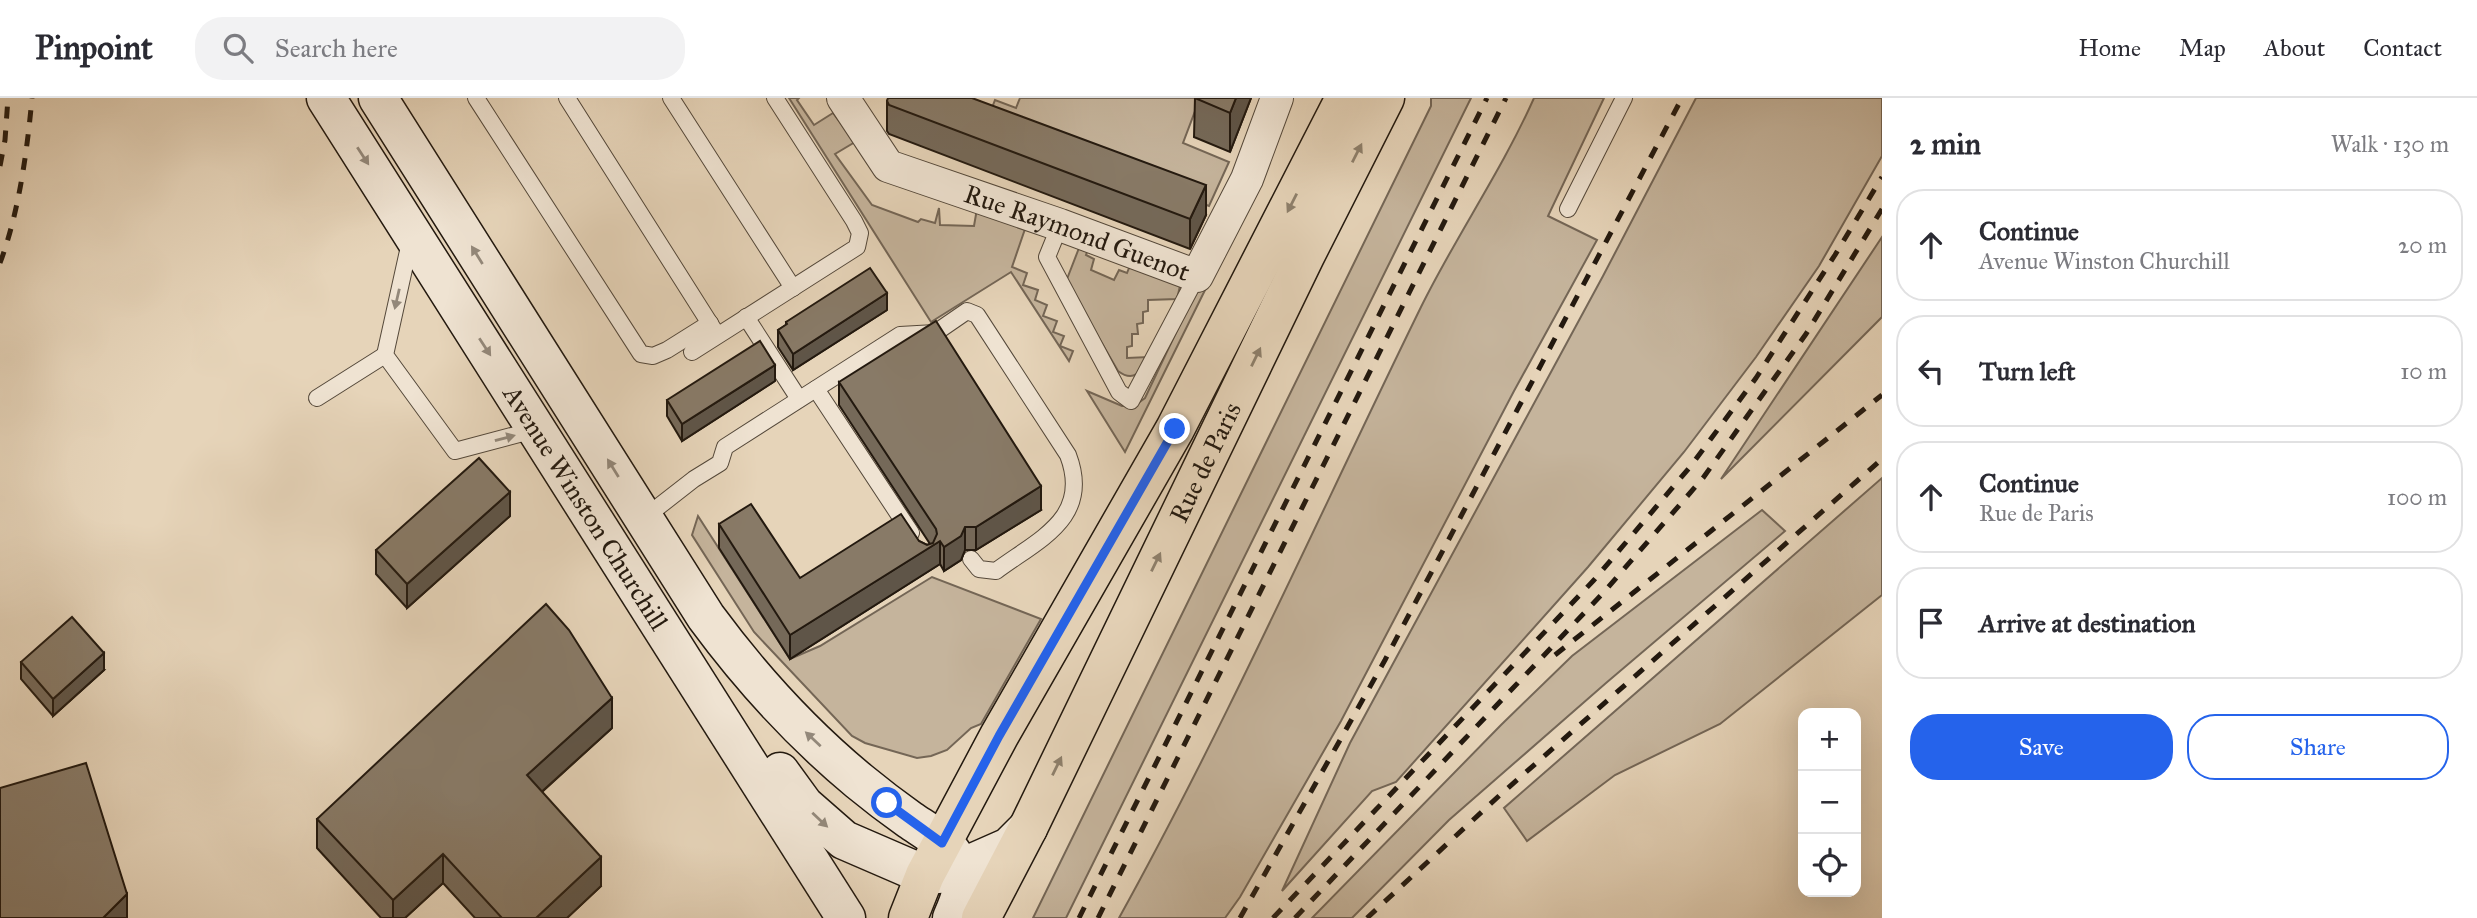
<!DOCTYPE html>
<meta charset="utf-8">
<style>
body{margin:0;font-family:"IM FELL Great Primer",serif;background:#f2f2f3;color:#2b2b33}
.controls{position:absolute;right:21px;bottom:21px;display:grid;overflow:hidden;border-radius:14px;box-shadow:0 7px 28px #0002}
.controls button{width:63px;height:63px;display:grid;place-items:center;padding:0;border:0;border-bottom:2px solid #e1e1e2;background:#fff;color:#2b2b33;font:35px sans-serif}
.stop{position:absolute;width:21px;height:21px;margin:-16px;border:5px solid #2563eb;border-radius:50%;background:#fff}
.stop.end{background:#2563eb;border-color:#fff;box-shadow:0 2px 7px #0008}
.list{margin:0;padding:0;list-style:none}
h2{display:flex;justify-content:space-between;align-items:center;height:91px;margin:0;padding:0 28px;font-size:30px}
h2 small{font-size:23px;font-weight:400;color:#7c7c81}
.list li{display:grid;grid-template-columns:46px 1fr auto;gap:21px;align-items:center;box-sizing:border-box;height:112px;margin:0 14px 14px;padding:0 14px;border:2px solid #e1e1e2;border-radius:28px}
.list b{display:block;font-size:26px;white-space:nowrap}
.list p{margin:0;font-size:23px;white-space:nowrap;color:#7c7c81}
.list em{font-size:23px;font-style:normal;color:#7c7c81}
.actions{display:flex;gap:14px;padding:21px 28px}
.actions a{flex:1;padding:16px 0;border:2px solid #2563eb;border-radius:28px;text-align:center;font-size:24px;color:#2563eb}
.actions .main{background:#2563eb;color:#fff}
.icon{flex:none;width:38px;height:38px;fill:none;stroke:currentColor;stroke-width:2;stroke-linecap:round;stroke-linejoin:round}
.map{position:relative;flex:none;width:1882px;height:820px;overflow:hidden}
header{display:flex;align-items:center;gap:42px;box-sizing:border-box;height:98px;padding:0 35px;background:#fff;border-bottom:2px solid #e1e1e2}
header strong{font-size:33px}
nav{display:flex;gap:38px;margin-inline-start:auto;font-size:24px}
.search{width:490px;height:63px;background:#f2f2f3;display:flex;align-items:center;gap:18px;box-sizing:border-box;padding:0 24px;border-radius:28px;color:#7c7c81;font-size:26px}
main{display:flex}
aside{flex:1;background:#fff}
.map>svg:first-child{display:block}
.green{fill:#c5b49c;stroke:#746656;stroke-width:2}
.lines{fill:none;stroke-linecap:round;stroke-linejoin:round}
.lane-casing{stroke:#54483a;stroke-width:18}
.street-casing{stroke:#54483a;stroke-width:34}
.secondary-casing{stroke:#23190f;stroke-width:41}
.primary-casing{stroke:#23190f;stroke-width:41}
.lane{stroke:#efe3d2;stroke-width:16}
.street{stroke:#efe3d2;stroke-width:32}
.secondary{stroke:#efe3d2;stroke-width:38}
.primary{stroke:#e6d4b9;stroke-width:38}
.rail{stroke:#23190f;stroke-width:5;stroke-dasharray:12 12;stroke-linecap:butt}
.wall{fill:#756959;stroke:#23190f;stroke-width:2}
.shaded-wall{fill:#5f5548;stroke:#23190f;stroke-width:2}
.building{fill:#887a67;stroke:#23190f;stroke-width:2}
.oneway{fill:#8e806c}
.oneway2{fill:#93887a}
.route{stroke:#2563eb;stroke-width:9}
.labels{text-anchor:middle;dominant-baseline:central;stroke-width:5;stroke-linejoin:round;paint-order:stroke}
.street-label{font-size:26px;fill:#23190f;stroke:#efe3d2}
</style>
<header>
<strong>Pinpoint</strong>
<div class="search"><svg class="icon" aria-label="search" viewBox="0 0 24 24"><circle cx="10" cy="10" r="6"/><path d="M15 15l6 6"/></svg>Search here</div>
<nav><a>Home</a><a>Map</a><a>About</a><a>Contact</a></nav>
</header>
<main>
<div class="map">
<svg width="1882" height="820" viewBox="0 0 1882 820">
<rect width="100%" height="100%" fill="#e6d4b9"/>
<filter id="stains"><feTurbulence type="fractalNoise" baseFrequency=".00286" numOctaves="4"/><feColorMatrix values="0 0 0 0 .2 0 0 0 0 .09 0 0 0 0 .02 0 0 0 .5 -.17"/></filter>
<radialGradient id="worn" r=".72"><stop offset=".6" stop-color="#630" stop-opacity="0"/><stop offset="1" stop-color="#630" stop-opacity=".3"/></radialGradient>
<g class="green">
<path d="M789 0H799L797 2 814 27 833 15 855 44 835 56 872 107 918 124 921 121 935 125 939 110 940 127 974 128 978 105 1049 133 1047 139 1025 131 1012 169 1027 175 1023 187 1038 192 1035 202 1047 207 1043 218 1057 223 1053 234 1064 238 1060 248 1073 253 1069 263 1011 174 931 224Z"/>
<path d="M1020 0H1200L1183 45 1229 64 1209 108 987 23 995 2 1016 10Z"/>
<path d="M1431 0H1471L1066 820H1033L1431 8Z"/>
<path d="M1534 0H1604L1548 118 1597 142 1514 293 1341 623 1240 799 1225 820H1119C1229 621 1321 413 1421 209 1456 138 1502 72 1534 0Z"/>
<path d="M1696 0H1882V58L1819 168 1756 259 1684 354 1588 469 1396 684 1372 693 1282 793 1350 645 1603 178Z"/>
<path d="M1882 139V219L1721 381Z"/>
<path d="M1089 148 1086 157 1094 161 1091 172 1114 182 1119 172 1127 175 1131 165 1180 188 1177 201 1148 202V213L1143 214V225L1137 226 1138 236H1132V248L1127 249V260L1148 259C1141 274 1134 285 1118 273L1068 187 1067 181 1079 150Z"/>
<path d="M1209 184 1125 354 1087 293 1122 308H1134L1145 300 1199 186Z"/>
<path d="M1882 380V497L1720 626 1615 677 1527 743 1504 710Z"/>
<path d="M1762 412 1785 433 1606 585 1449 722 1352 820H1312L1501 627 1572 558Z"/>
<path d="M698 418 790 561 820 548 932 479 1041 521 981 626 971 630 947 652 931 658 917 660 865 645 852 638 754 534 692 437Z"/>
</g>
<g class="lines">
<defs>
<g id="lane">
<path d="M476 0 641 256 653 258 667 252 710 225"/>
<path d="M567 0 714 232"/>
<path d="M671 0 793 190"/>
<path d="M1568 111 1624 0"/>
<path d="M1060 127 1047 159 1119 294 1131 303 1197 178"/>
<path d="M410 144 385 257 455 353 534 332"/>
<path d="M746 219 799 301"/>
<path d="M692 254 857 149 860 135 854 123 775 0"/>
<path d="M816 291 911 435"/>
<path d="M317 300 385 257"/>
<path d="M644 420 694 381 720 365 725 349 900 237 935 235 967 213 977 217 1068 357C1092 420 1039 441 996 473L979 471 971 461"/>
</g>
<g id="street">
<path id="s1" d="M843 0 888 68 1060 127 1197 178 1247 81 1277 0"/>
</g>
<g id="secondary">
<path id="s2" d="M326 0 846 820"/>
<path d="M378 0 706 519C751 580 801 635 859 683 876 697 893 710 910 722 926 733 945 743 955 759 969 780 961 800 952 820"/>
<path d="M780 674 804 707 844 742 925 777 950 775 1009 749 1028 730"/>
</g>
<g id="primary">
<path d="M908 820 925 777 999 638 1175 331 1345 0"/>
<path id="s3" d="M981 820 1028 730 1305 158 1385 0"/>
</g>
</defs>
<use href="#lane" class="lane-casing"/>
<use href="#street" class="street-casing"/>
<use href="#secondary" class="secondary-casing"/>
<use href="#primary" class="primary-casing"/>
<use href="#lane" class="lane"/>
<use href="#street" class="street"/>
<use href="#secondary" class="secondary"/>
<use href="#primary" class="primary"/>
<g class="rail">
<path d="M0 68 5 42 8 0"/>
<path d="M0 165C19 114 27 54 32 0"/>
<path d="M1555 557 1882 297"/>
<path d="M1079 820 1487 0"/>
<path d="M1098 820 1506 0"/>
<path d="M1240 820 1385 562 1682 0"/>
<path d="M1273 820 1594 482 1690 369 1756 280 1835 157 1882 79"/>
<path d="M1295 820 1604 494 1703 380 1806 236 1882 111"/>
<path d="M1367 820 1500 697 1882 361"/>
</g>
</g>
<g class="wall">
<path d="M1195 0H1251L1230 54 1194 39Z"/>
<path d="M887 3 1206 117 1190 151 889 36 887 33Z"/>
<path d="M887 212 793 272 778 249V232L786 227V224Z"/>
<path d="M775 283 682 343 667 318V302Z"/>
<path d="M839 284 1041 412 976 452H965L961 462 944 473 940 466 790 561 719 450V426L800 480 919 443 927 447 930 446 839 307Z"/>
<path d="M510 418 407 510 376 476V452Z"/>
<path d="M21 564 104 572 53 618 21 581Z"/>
<path d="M612 630 542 694 601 788 567 820H475L443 785 405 820H381L317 750V721Z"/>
</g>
<g class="shaded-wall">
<path d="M1236 0H1251L1230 54V15Z"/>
<path d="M1206 87V117L1190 151V121Z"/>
<path d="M887 195V212L793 272V256Z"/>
<path d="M775 267V283L682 343V326Z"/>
<path d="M1041 388V412L976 452V429Z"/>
<path d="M510 394V418L407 510V486Z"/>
<path d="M965 429V452L961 462 944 473V449Z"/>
<path d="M940 443V466L790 561V537Z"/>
<path d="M104 555V572L53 618V601Z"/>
<path d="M612 600V630L527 707V677Z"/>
<path d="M443 756V785L405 820H393V802Z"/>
<path d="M601 759V788L567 820H536Z"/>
<path d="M127 796V820H103Z"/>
</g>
<g class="building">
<path d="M888 0H972L1206 87 1190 121 889 7 887 3Z"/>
<path d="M1195 0H1236L1230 15Z"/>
<path d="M870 170 887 195 793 256 778 232 787 226 786 224Z"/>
<path d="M936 223 1041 388 976 429H965L961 438 944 449 940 443 790 537 719 426 751 406 800 480 901 416 919 443 927 447 933 445 937 436 936 431 839 284Z"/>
<path d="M760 243 775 267 682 326 667 302Z"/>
<path d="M479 360 510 394 407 486 376 452Z"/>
<path d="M546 506 569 532 612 600 527 677 601 759 536 820H502L443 756 393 802 317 721Z"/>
<path d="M72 519 104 555 53 601 21 564Z"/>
<path d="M86 665 127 796 103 820H0V690Z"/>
</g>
<defs><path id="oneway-solid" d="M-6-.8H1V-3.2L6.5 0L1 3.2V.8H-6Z" transform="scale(1.75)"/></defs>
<g class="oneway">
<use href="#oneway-solid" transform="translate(1357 55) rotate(-63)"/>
<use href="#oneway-solid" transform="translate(1292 105) rotate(117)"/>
<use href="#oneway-solid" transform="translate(1256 259) rotate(-64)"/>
<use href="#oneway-solid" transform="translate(1156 464) rotate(-64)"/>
<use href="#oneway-solid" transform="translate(1057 668) rotate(-64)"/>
</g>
<g class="oneway2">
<use href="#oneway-solid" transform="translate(363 58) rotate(57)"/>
<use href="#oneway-solid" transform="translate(477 157) rotate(-122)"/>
<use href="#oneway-solid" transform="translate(397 201) rotate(103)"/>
<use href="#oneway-solid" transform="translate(485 249) rotate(57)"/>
<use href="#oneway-solid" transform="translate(505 340) rotate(-15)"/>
<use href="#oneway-solid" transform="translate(613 370) rotate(-122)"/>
<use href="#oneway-solid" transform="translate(813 641) rotate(-137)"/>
<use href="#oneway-solid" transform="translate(820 722) rotate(43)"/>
</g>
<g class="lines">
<path class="route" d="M887 705 942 745 999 638 1175 331"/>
</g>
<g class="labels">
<g class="street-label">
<text stroke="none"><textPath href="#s1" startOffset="282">Rue Raymond Guenot</textPath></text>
<text stroke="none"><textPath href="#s3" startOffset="508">Rue de Paris</textPath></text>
<text stroke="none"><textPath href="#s2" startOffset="485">Avenue Winston Churchill</textPath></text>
</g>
</g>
<rect width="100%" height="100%" filter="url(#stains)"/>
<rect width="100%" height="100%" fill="url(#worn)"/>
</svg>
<div class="controls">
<button>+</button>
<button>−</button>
<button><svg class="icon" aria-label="locate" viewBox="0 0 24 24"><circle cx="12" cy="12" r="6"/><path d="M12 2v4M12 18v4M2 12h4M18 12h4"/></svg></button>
</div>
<div class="stop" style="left:887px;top:705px"></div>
<div class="stop end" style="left:1175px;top:331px"></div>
</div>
<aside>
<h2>2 min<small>Walk · 130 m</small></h2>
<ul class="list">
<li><svg class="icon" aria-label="ahead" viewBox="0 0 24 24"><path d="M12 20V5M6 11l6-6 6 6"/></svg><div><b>Continue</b><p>Avenue Winston Churchill</p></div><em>20 m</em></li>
<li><svg class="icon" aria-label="left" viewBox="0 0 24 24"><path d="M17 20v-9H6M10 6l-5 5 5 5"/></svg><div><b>Turn left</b></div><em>10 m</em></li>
<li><svg class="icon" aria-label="ahead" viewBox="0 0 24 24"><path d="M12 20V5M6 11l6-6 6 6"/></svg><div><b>Continue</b><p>Rue de Paris</p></div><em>100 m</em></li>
<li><svg class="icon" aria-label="arrive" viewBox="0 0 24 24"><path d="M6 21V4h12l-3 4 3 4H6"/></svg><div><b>Arrive at destination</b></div></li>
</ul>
<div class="actions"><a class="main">Save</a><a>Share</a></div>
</aside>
</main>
